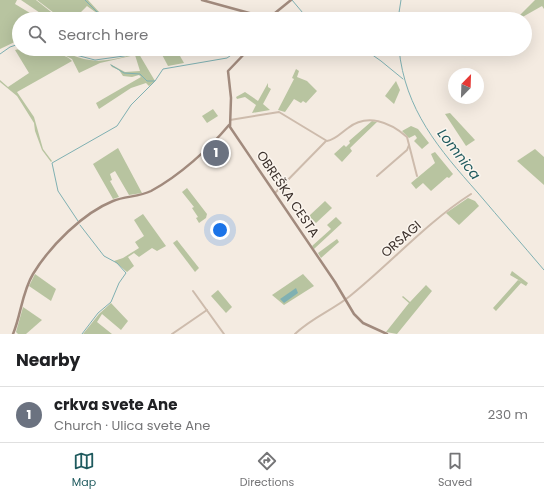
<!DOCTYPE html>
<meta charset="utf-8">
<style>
body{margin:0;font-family:Poppins,sans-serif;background:#f2f2f2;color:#202124}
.compass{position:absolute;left:448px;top:68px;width:36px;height:36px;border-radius:50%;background:#fff;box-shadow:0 4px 16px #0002;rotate:23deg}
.you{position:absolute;left:220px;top:230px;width:14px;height:14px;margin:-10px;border:3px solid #fff;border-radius:50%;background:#1a73e8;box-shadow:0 0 0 6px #1a73e833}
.badge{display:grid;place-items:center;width:26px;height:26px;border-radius:50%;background:#1f5a5e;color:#fff;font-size:13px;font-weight:700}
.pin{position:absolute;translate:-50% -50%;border:2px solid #fff;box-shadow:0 1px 4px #0006}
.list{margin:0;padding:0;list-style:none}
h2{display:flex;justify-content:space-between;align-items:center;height:52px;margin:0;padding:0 16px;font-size:17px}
h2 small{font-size:13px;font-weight:400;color:#757577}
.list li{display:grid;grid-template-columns:26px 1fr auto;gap:12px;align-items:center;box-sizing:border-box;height:56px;padding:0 16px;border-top:1px solid #e0e0e0}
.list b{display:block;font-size:15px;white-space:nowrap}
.list p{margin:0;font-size:13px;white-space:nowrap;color:#757577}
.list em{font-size:13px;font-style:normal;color:#757577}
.icon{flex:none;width:22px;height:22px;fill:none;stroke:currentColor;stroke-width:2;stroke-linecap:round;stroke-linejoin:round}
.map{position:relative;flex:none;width:544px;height:334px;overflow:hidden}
.search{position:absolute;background:#fff;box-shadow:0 4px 16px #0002;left:12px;right:12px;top:12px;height:44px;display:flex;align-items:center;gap:10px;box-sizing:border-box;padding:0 14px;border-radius:22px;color:#757577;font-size:15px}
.sheet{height:108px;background:#fff}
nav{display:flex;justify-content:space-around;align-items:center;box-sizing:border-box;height:56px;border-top:1px solid #e0e0e0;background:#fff;font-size:11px;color:#757577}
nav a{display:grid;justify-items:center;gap:2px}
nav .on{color:#1f5a5e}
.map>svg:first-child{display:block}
.green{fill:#b8c4a0}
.water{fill:#7fb0b2}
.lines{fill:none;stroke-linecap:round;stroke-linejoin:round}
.stream{stroke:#7fb0b2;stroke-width:1}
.street{stroke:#cdbbac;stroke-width:2}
.secondary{stroke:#a18a7d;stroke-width:2.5}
.labels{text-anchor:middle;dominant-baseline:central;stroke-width:3;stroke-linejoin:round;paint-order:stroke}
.street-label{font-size:13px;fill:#3b302b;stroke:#fbf5ee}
.water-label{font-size:14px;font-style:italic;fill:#1f5a5e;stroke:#fbf5ee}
</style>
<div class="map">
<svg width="544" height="334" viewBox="0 0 544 334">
<rect width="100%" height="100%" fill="#f4ebe1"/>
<g class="green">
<path d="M0 0H17L15 4 40 19H19V40L0 49Z"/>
<path d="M21 0H36L60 19H49Z"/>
<path d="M37 0H88L99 12 109 13 112 19H105L87 6 78 15 83 19H62Z"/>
<path d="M535 0H544V9L542 6 519 19H516Z"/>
<path d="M19 49C31 49 64 51 72 61L17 92 34 117 43 149 52 161 51 162 42 150 35 131 34 123 17 96 0 82V80L8 87 29 73 15 50Z"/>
<path d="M74 49H106L108 55H89Z"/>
<path d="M148 49H158L139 54 155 81 149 86 146 83 131 88 99 109 96 103 141 77 139 75 132 77 123 76 119 70 112 67 110 64 125 72 140 71 135 55 100 63 79 73 72 59 66 56V53C74 56 82 59 90 60 109 63 131 55 148 49Z"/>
<path d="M159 49H176L184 63 168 66Z"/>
<path d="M296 69 299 71 297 77 307 81 317 91 306 103 303 101 301 103 294 99 285 112 278 110 294 79 292 78Z"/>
<path d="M396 81 400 90 394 104 385 96Z"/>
<path d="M268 83V87L271 89 263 104 270 110 252 113 256 105 245 97 237 99 236 97 245 92 258 101Z"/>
<path d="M213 109 218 116 207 123 202 116Z"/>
<path d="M450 113 475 140 466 146 445 114Z"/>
<path d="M372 121 377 122 350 148 352 151 342 162 334 154 344 145 346 147 350 143 349 141Z"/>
<path d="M411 126 418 129 429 143 422 149 414 141 417 138 415 135 409 138 402 131Z"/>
<path d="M118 148 142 193 129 195 115 171 110 174 112 180 110 181 119 197 113 199 93 164Z"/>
<path d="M535 149 544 157V185L517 161Z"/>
<path d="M435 152 453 174 449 178 447 177 431 191 423 183 416 189 411 183 435 163 431 154Z"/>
<path d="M187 188 207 214 206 218 199 223 196 218 198 217 192 208 194 207 182 192Z"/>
<path d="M468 198 475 201 479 206 459 225 446 213Z"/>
<path d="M325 201 332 208 316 223 309 216Z"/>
<path d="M143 214 166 246 157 251 152 248 139 257 134 253 128 257 134 266 127 272 114 261 123 258 139 248 135 242 144 236 134 220Z"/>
<path d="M336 217 342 223 314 249 312 246 331 229 327 225Z"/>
<path d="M337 239 339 242 321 258 318 253Z"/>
<path d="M177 240 199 268 195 272 173 243Z"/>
<path d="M512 271 528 283 526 286 521 283 496 311 493 308 518 280 522 282 510 275Z"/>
<path d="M35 274 56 289 51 301 29 286Z"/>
<path d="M303 274 314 286 284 305 272 295Z"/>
<path d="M426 285 432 291 397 334 386 332 409 303 402 297 403 296 410 302Z"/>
<path d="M218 290 232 307 226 313 211 296Z"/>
<path d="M111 303 128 321 121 330 102 314 97 322 112 334H83L99 314Z"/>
<path d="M23 307 42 320 26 334H18L16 332Z"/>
</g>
<path class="water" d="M296 288 298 293 284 303 280 299Z"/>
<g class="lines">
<g class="stream">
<path d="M85 0 97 12 109 15V19"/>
<path d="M292 0 308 19"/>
<path d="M398 19 401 0"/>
<path d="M53 49 95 60 124 56 146 49"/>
<path d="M119 49 122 53"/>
<path d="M364 49 381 61 403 79"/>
<path d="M399 49C405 110 439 149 478 193 500 219 522 244 544 270"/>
<path d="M0 54 10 47 19 44"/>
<path d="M111 65 124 73 140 74 147 81H155L163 69 227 58 240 49"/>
<path d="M78 221 58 191 52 163 117 126 131 105 155 81"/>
<path d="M80 225 104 256 117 263 126 273 119 283 111 302 98 313 82 334"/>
</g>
<g class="street">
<path d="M230 120 279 112 327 141C335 140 341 133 348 128 367 113 390 122 407 137L417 176"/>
<path d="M377 176 407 150 409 145"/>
<path d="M275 193 326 141"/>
<path d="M193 291 224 334"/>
<path d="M172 334 207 310"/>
<path d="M295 334C311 318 333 310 350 296 391 263 426 223 471 194"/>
</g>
<g class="secondary">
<path d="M202 0 271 19"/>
<path d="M271 19 275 13 291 0"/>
<path d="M249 49 228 71 231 98 230 127 335 282 354 314 363 323 387 334"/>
<path d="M13 334C21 315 22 292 33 274 50 246 83 213 113 201 125 196 139 197 151 191 179 176 209 149 229 125"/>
</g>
</g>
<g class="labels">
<g class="street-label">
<text transform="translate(288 194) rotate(56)">OBREŠKA CESTA</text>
<text transform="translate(401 239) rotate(-41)">ORSAGI</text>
</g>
<g class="water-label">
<text transform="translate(459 154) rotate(52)">Lomnica</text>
</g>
</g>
</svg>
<svg class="compass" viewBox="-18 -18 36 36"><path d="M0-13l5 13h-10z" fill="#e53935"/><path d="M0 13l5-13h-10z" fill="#757577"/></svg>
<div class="you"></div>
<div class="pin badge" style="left:216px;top:153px;background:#6b7280">1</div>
<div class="search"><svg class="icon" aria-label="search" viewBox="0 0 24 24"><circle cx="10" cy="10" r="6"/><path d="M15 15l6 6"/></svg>Search here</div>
</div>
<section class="sheet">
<h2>Nearby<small></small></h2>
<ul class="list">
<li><span class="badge" style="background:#6b7280">1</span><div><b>crkva svete Ane</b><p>Church · Ulica svete Ane</p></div><em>230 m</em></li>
</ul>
</section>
<nav>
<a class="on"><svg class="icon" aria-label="map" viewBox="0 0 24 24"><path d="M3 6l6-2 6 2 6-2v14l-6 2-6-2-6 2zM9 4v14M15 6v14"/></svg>Map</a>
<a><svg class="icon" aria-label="directions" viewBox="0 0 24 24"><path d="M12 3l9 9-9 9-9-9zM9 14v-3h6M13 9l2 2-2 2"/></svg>Directions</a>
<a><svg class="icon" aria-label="saved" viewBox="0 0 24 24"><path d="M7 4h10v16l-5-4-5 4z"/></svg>Saved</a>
</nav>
